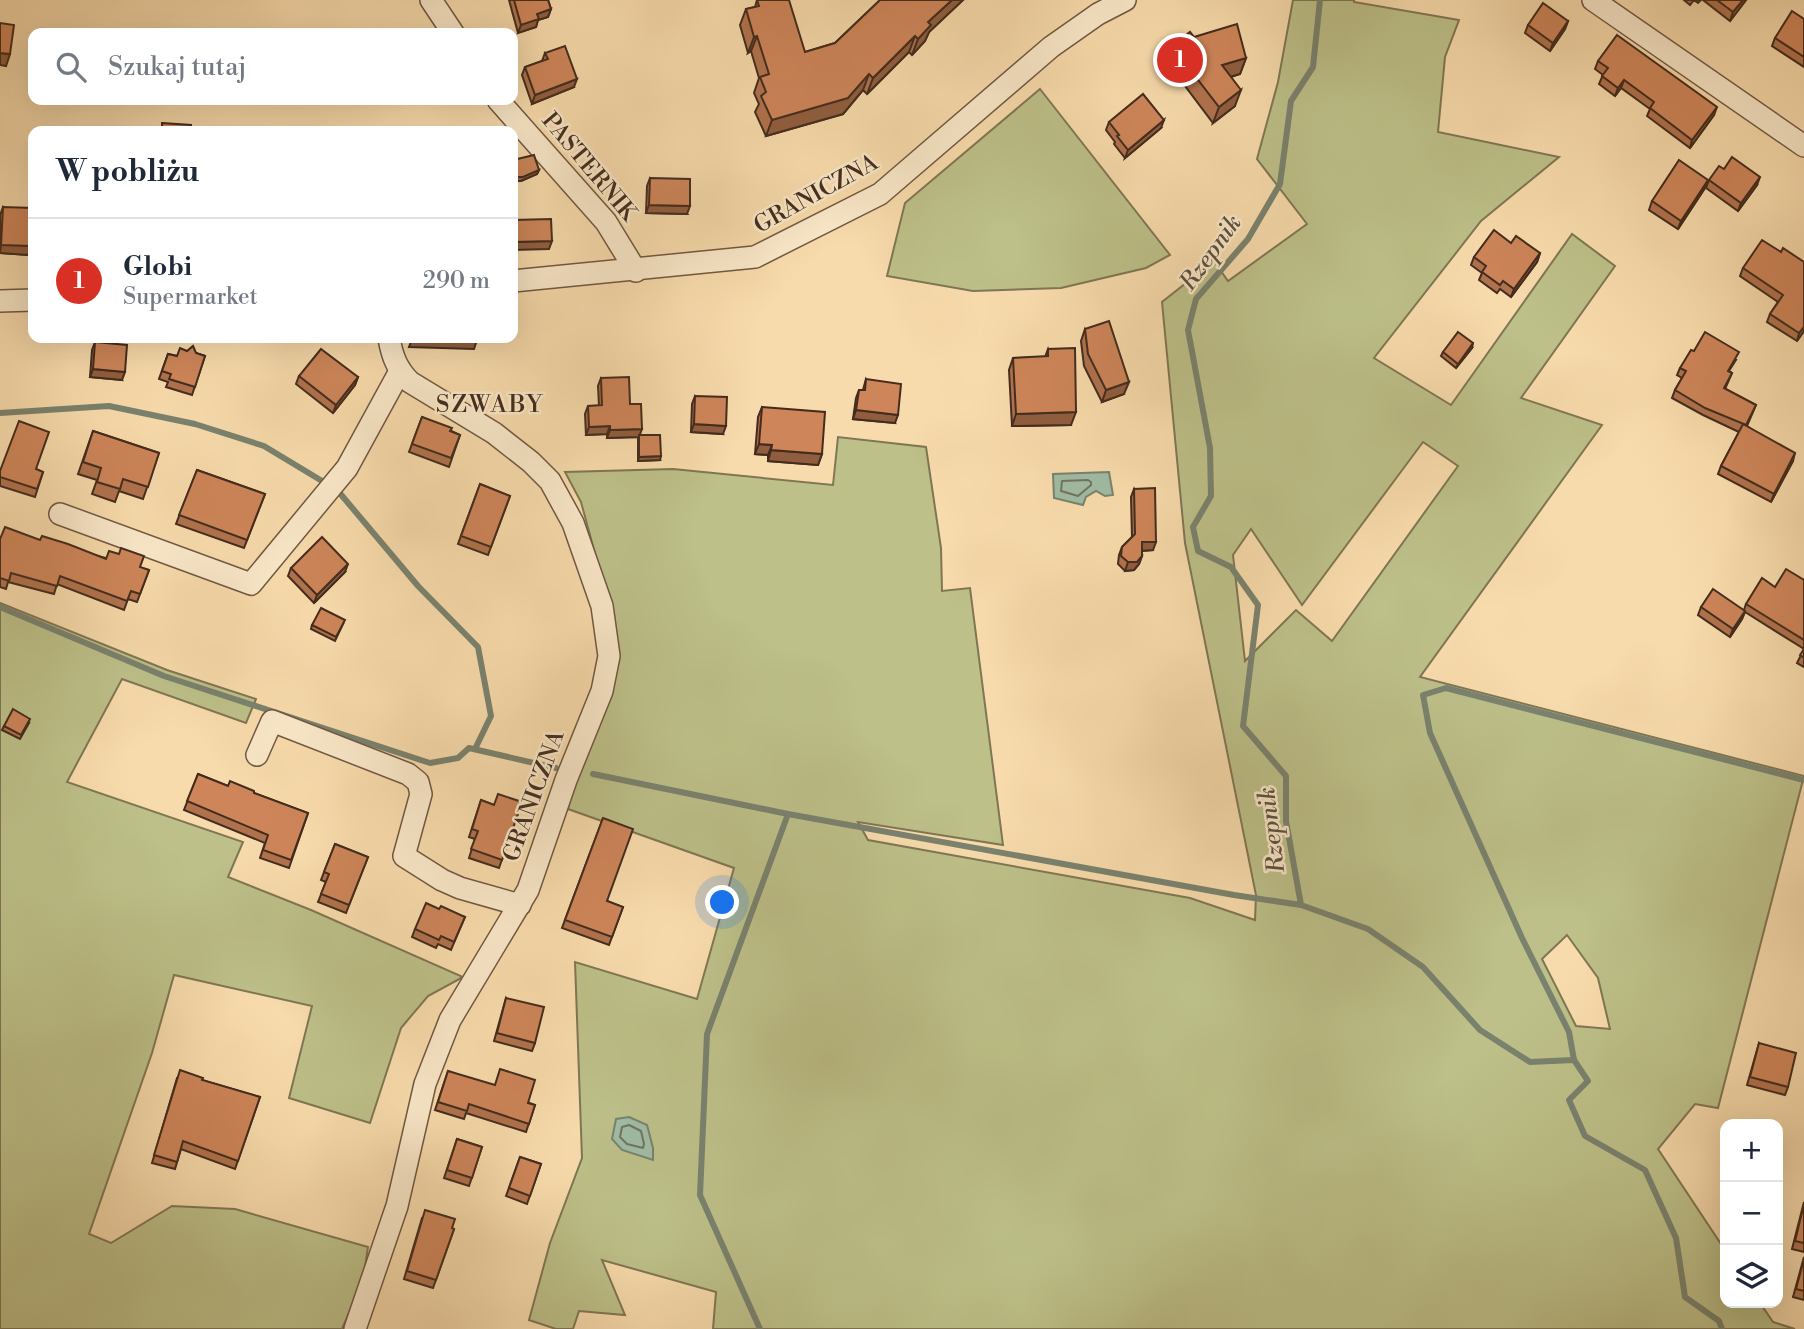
<!DOCTYPE html>
<html lang="pl">
<meta charset="utf-8">
<style>
body{margin:0;font-family:"Libre Bodoni",serif;background:#f2f2f3;color:#1f2937}
.controls{position:absolute;right:21px;bottom:21px;display:grid;overflow:hidden;border-radius:14px;box-shadow:0 7px 28px #0002}
.controls button{width:63px;height:63px;display:grid;place-items:center;padding:0;border:0;border-bottom:2px solid #e0e1e3;background:#fff;color:#1f2937;font:35px sans-serif}
.you{position:absolute;left:723px;top:903px;width:24px;height:24px;margin:-18px;border:5px solid #fff;border-radius:50%;background:#1a73e8;box-shadow:0 0 0 10px #1a73e833}
.badge{display:grid;place-items:center;width:46px;height:46px;border-radius:50%;background:#d93025;color:#fff;font-size:23px;font-weight:700}
.pin{position:absolute;translate:-50% -50%;border:4px solid #fff;box-shadow:0 2px 7px #0006}
.list{margin:0;padding:0;list-style:none}
h2{display:flex;justify-content:space-between;align-items:center;height:91px;margin:0;padding:0 28px;font-size:30px}
h2 small{font-size:23px;font-weight:400;color:#747a83}
.list li{display:grid;grid-template-columns:46px 1fr auto;gap:21px;align-items:center;box-sizing:border-box;height:126px;padding:0 28px;border-top:2px solid #e0e1e3}
.list b{display:block;font-size:26px;white-space:nowrap}
.list p{margin:0;font-size:23px;white-space:nowrap;color:#747a83}
.list em{font-size:23px;font-style:normal;color:#747a83}
.icon{flex:none;width:38px;height:38px;fill:none;stroke:currentColor;stroke-width:2;stroke-linecap:round;stroke-linejoin:round}
.map{position:relative;flex:none;width:1804px;height:1329px;overflow:hidden}
.search{position:absolute;background:#fff;box-shadow:0 7px 28px #0002;left:28px;top:28px;width:490px;height:77px;display:flex;align-items:center;gap:18px;box-sizing:border-box;padding:0 24px;border-radius:14px;color:#747a83;font-size:26px}
.panel{position:absolute;background:#fff;box-shadow:0 7px 28px #0002;left:28px;top:126px;width:490px;height:217px;border-radius:14px}
.map>svg:first-child{display:block}
.green{fill:#bdc089;stroke:#807654;stroke-width:2;fill-rule:evenodd}
.water{fill:#9fbca4;stroke:#7a826e;stroke-width:2}
.lines{fill:none;stroke-linecap:round;stroke-linejoin:round}
.shore{stroke:#717461;stroke-width:2}
.stream{stroke:#7a826e;stroke-width:6}
.minor-casing{stroke:#705842;stroke-width:24}
.minor{stroke:#fae8c9;stroke-width:21}
.wall{fill:#b0724d;stroke:#432c1e;stroke-width:2}
.shaded-wall{fill:#905d3e;stroke:#432c1e;stroke-width:2}
.building{fill:#cd8559;stroke:#432c1e;stroke-width:2}
.labels{text-anchor:middle;dominant-baseline:central;stroke-width:5;stroke-linejoin:round;paint-order:stroke}
.street-label{font-size:23px;fill:#432c1e;stroke:#fae8c9}
.water-label{font-size:24px;font-style:italic;fill:#5a5040;stroke:#fae8c9}
.neighbourhood-label{font-size:24px;letter-spacing:2px;fill:#432c1e;stroke:#fae8c9}
</style>
<div class="map">
<svg width="1804" height="1329" viewBox="0 0 1804 1329">
<rect width="100%" height="100%" fill="#f8dbac"/>
<filter id="stains"><feTurbulence type="fractalNoise" baseFrequency=".00286" numOctaves="4"/><feColorMatrix values="0 0 0 0 .2 0 0 0 0 .09 0 0 0 0 .02 0 0 0 .5 -.17"/></filter>
<radialGradient id="worn" r=".72"><stop offset=".6" stop-color="#630" stop-opacity="0"/><stop offset="1" stop-color="#630" stop-opacity=".3"/></radialGradient>
<g class="green">
<path d="M1293 0H1354V2L1459 20 1445 57 1438 132 1559 157 1481 221 1374 358 1451 405 1572 234 1615 266 1521 398 1602 425 1420 677 1804 776 1718 1108 1695 1104 1658 1149 1725 1250V1303H1760L1773 1322 1795 1329H713L716 1292 602 1260 625 1315 579 1311 573 1329H556L529 1320 550 1243 582 1158 575 962 697 999 734 868 568 809 609 605 581 502 565 472 673 469 833 485 838 437 926 447 941 548 942 591 970 588 1003 845 858 822 868 840 1190 898 1255 920 1256 895 1185 543 1162 302 1214 261 1228 281 1307 224 1257 159 1278 82ZM1423 442 1458 466 1332 641 1296 610 1245 661 1233 555 1251 529 1302 605ZM1567 935 1598 978 1610 1029 1576 1026 1542 959Z"/>
<path d="M1040 89 1170 255 1146 268 1061 288 973 291 887 276 905 203Z"/>
<path d="M0 603 167 670 256 699 246 723 122 679 67 782 243 842 228 877 311 910 463 977 428 996 401 1028 370 1123 289 1098 312 1006 174 975 152 1053 89 1234 111 1243 172 1206 235 1209 368 1247 363 1281 342 1329H0Z"/>
</g>
<g class="water">
<path d="M1109 472 1113 495 1105 496 1096 491 1086 497 1083 505 1054 498 1053 474Z"/>
<path d="M629 1117 647 1125 653 1148V1160L622 1150 612 1139 616 1119Z"/>
</g>
<g class="lines">
<g class="shore">
<path d="M1088 480 1091 482V485L1078 496 1061 491 1062 481Z"/>
<path d="M629 1125 641 1131 644 1144 643 1148 627 1144 620 1137 622 1127Z"/>
</g>
<g class="stream">
<path d="M1320 0 1313 67 1291 101 1280 184 1248 239 1196 299 1188 330 1210 448 1211 496 1193 527 1198 551 1231 567 1258 605 1243 726 1286 776V821L1301 905 1368 929 1423 967 1480 1030 1530 1062 1574 1060 1588 1081 1569 1100 1585 1136 1645 1170 1676 1238 1685 1297 1719 1321 1722 1329"/>
<path d="M0 413 109 406 195 424 264 446 327 484"/>
<path d="M338 491 418 586 478 647 491 716 475 749"/>
<path d="M0 607 164 676 430 763 458 758 469 748 556 768"/>
<path d="M593 774 788 814 1234 895 1301 905"/>
<path d="M1574 1060 1569 1032 1522 938 1430 733 1423 695 1446 688 1804 780"/>
<path d="M760 1329 700 1195 707 1034 788 814"/>
</g>
<defs>
<g id="minor">
<path d="M431 0 453 33"/>
<path d="M1593 0 1804 146"/>
<path d="M498 100 606 222 636 271"/>
<path d="M513 281 755 257 880 194 1051 47 1098 14 1125 0"/>
<path d="M0 301 33 300"/>
<path d="M60 514 251 584 347 468 400 371"/>
<path d="M257 755 272 721 408 774 418 782 421 794 404 856 442 880 460 888 520 905"/>
<path d="M355 1329 397 1206 425 1084 450 1020 528 890 566 780 602 691 609 656 602 606 573 523 550 481 531 462 494 433 410 382C397 369 392 356 389 338"/>
</g>
</defs>
<use href="#minor" class="minor-casing"/>
<use href="#minor" class="minor"/>
</g>
<g class="wall">
<path d="M509 0H548L551 9 548 17 538 20 536 27 518 33Z"/>
<path d="M757 0 805 52 835 43 880 0H963L929 32 925 41 912 55 909 52 867 94 863 90 843 114 766 136 755 112 759 104 754 93 759 78 751 51 748 53 740 25 746 9 755 7Z"/>
<path d="M1684 0H1701L1698 3 1694 0 1690 5Z"/>
<path d="M1703 0H1746L1730 21Z"/>
<path d="M1804 19V67L1772 46 1775 38Z"/>
<path d="M1568 21 1565 29 1550 51 1525 33 1528 25Z"/>
<path d="M1194 37 1246 58 1240 74 1231 77 1235 106 1213 123 1167 62 1172 46Z"/>
<path d="M545 53 574 87 532 104 522 75 525 67 542 61Z"/>
<path d="M1598 61 1714 115 1690 148 1647 116 1650 109 1621 88 1615 96 1599 84 1603 75 1595 69Z"/>
<path d="M1109 122 1161 128 1125 158 1114 144 1115 142 1106 130Z"/>
<path d="M513 160 539 170 537 174 521 181H514L513 176Z"/>
<path d="M650 178 687 214 646 213 647 186Z"/>
<path d="M1709 180 1757 185 1738 211 1706 188Z"/>
<path d="M1705 188 1678 229 1649 210 1652 201Z"/>
<path d="M3 207 30 250 28 255 0 253V215Z"/>
<path d="M1511 243 1540 253 1537 262 1511 297 1500 289 1497 293 1479 280 1482 273 1471 265 1474 257Z"/>
<path d="M1781 252 1804 262V331L1797 341 1767 322 1770 314 1778 302 1740 276 1743 268Z"/>
<path d="M1085 329 1124 394 1102 402 1084 366 1081 341Z"/>
<path d="M95 342 122 380 90 377 92 350Z"/>
<path d="M1472 348 1456 368 1441 356 1443 352Z"/>
<path d="M1048 349 1071 425 1012 426 1009 370 1013 358 1045 357Z"/>
<path d="M1694 351 1736 360 1729 371 1732 373 1725 389 1756 405 1747 426 1793 461 1771 502 1718 474 1721 466 1739 432 1703 415 1672 398 1675 390 1682 378 1677 375 1680 368Z"/>
<path d="M196 353 205 356 192 395 166 387 168 382 159 379 168 354 177 356Z"/>
<path d="M299 376 358 377 355 385 333 413 296 384Z"/>
<path d="M601 378 630 404 640 435 660 460 638 461V437L607 438V434L586 435 585 414 588 406H599L598 386Z"/>
<path d="M866 379 895 423 853 419 856 398 859 390H863Z"/>
<path d="M695 396 723 434 691 432 692 404Z"/>
<path d="M762 407 822 454 818 465 768 461V455L755 454 758 417Z"/>
<path d="M422 417 460 435 449 467 409 452Z"/>
<path d="M93 431 159 453 143 499 119 491 115 502 92 494 97 480 78 474Z"/>
<path d="M36 469 43 472 35 497 0 486V471Z"/>
<path d="M197 470 265 494 244 548 176 524Z"/>
<path d="M480 484 510 496 488 555 458 544Z"/>
<path d="M1134 489 1153 550 1142 551V556L1139 564 1134 570 1125 571 1118 564 1119 555 1122 547 1132 537 1131 497Z"/>
<path d="M0 539 40 540 149 570 137 602 128 599 124 610 57 584 54 594 8 582 6 589 0 587Z"/>
<path d="M291 568 345 572 314 603 288 576Z"/>
<path d="M1804 580V667L1797 663 1804 649 1745 612 1742 619 1730 637 1698 615 1701 607 1744 610 1746 604 1775 587Z"/>
<path d="M343 624 335 641 311 629 312 625Z"/>
<path d="M29 723 20 739 2 730 4 726Z"/>
<path d="M198 774 228 786 254 793 308 813 289 868 260 858 265 843 184 810Z"/>
<path d="M481 800 494 805 522 802 499 868 469 858 475 839 469 837Z"/>
<path d="M603 818 607 901 623 907 609 945 562 928Z"/>
<path d="M335 844 368 857 346 913 318 902 326 882 321 880Z"/>
<path d="M439 909 465 917 451 950 438 944 436 948 412 937 415 929Z"/>
<path d="M506 998 535 1043 532 1051 494 1041Z"/>
<path d="M1759 1043 1788 1087 1785 1095 1747 1085Z"/>
<path d="M448 1071 535 1105 526 1132 466 1113 464 1119 435 1110Z"/>
<path d="M177 1078 202 1080 260 1097 235 1169 181 1149 175 1169 152 1163Z"/>
<path d="M457 1139 482 1147 469 1186 444 1178Z"/>
<path d="M520 1157 541 1164 527 1204 506 1196Z"/>
<path d="M1804 1202V1252L1792 1249Z"/>
<path d="M422 1218 454 1229 433 1288 404 1279Z"/>
<path d="M1804 1257V1300L1793 1297Z"/>
</g>
<g class="shaded-wall">
<path d="M952 0H963L929 32 925 41 912 55 918 39 928 22Z"/>
<path d="M1743 0H1746L1730 21 1733 12Z"/>
<path d="M551 9 548 17 538 20 536 27 518 33 521 25 537 14Z"/>
<path d="M1568 21 1565 29 1550 51 1553 43Z"/>
<path d="M757 36 751 51 748 53 754 37Z"/>
<path d="M915 36 909 52 867 94 873 78Z"/>
<path d="M0 53 10 54 6 66 0 65Z"/>
<path d="M1246 58 1240 74 1216 81 1222 65Z"/>
<path d="M869 74 863 90 843 114 766 136 772 120Z"/>
<path d="M577 79 574 87 532 104 535 95Z"/>
<path d="M1624 80 1621 88 1615 96 1618 88Z"/>
<path d="M1241 90 1235 106 1213 123 1219 107Z"/>
<path d="M1717 107 1714 115 1690 148 1692 140Z"/>
<path d="M1164 120 1161 128 1125 158 1128 150Z"/>
<path d="M539 170 537 174 521 181H514L516 177Z"/>
<path d="M1760 177 1757 185 1738 211 1741 203Z"/>
<path d="M1708 180 1705 188 1678 229 1681 221Z"/>
<path d="M649 205 690 206 687 214 646 213Z"/>
<path d="M552 241 549 249 513 250V242Z"/>
<path d="M33 242V251L30 250 28 255 0 253 1 245Z"/>
<path d="M1540 253 1537 262 1511 297 1514 289Z"/>
<path d="M1804 327V331L1797 341 1799 333Z"/>
<path d="M412 339 477 340 474 349 409 347Z"/>
<path d="M1473 343 1472 348 1456 368 1458 364Z"/>
<path d="M93 369 125 372 122 380 90 377Z"/>
<path d="M358 377 355 385 333 413 336 405Z"/>
<path d="M1129 382 1124 394 1102 402 1106 390Z"/>
<path d="M856 410 898 415 895 423 853 419Z"/>
<path d="M1076 412 1071 425 1012 426 1016 414Z"/>
<path d="M694 424 726 426 723 434 691 432Z"/>
<path d="M610 426 607 434 586 435 589 427Z"/>
<path d="M642 429 639 437 607 438 610 430Z"/>
<path d="M759 444 772 445 768 455 755 454Z"/>
<path d="M771 450 822 454 818 465 768 461Z"/>
<path d="M1795 453 1793 461 1771 502 1774 494Z"/>
<path d="M661 456 660 460 638 461 639 457Z"/>
<path d="M1142 542H1156L1153 550 1139 551Z"/>
<path d="M1142 556 1139 564 1134 570 1125 571 1128 562Z"/>
<path d="M348 564 345 572 314 603 317 595Z"/>
<path d="M1745 611 1742 619 1730 637 1733 629Z"/>
</g>
<g class="building">
<path d="M514 0H548L551 9 537 14 539 19 521 25Z"/>
<path d="M757 0H789L805 52 835 43 880 0H952L928 22 931 25 918 39 915 36 873 78 869 74 848 98 772 120 761 96 766 92 760 77 769 74 757 36 754 37 746 9 759 6Z"/>
<path d="M1717 0H1743L1733 12Z"/>
<path d="M1543 3 1568 21 1553 43 1528 25Z"/>
<path d="M1792 11 1804 19V57L1775 38Z"/>
<path d="M0 23 14 25 10 54 0 53Z"/>
<path d="M1237 24 1246 58 1222 65 1241 90 1219 107 1172 46 1190 32 1194 37Z"/>
<path d="M1617 35 1717 107 1692 140 1650 108 1654 102 1624 80 1618 88 1602 76 1608 68 1598 61Z"/>
<path d="M565 46 577 79 535 95 525 67 548 59 545 53Z"/>
<path d="M1143 94 1164 120 1128 150 1117 136 1119 135 1109 122Z"/>
<path d="M162 123 191 125V131H162Z"/>
<path d="M534 155 539 170 523 177H516L513 166V160Z"/>
<path d="M1732 157 1760 177 1741 203 1709 180 1719 166 1724 169Z"/>
<path d="M1679 160 1708 180 1681 221 1652 201Z"/>
<path d="M650 178 690 179V206L649 205Z"/>
<path d="M3 207 33 208V242H32L31 246 1 245Z"/>
<path d="M551 219 552 241 513 242V220Z"/>
<path d="M1494 230 1511 243 1516 236 1540 253 1514 289 1503 281 1500 285 1482 272 1486 266 1474 257Z"/>
<path d="M1762 240 1781 252 1783 248 1804 262V327L1799 333 1770 314 1783 295 1743 268Z"/>
<path d="M1109 321 1129 382 1106 390 1088 354 1085 329Z"/>
<path d="M1458 332 1473 343 1458 364 1443 352Z"/>
<path d="M1705 332 1739 352 1728 371 1732 373 1724 388 1756 405 1746 425 1705 408 1675 390 1686 371 1680 368 1691 350 1694 351Z"/>
<path d="M412 338H477V340L412 339Z"/>
<path d="M95 342 127 345 125 372 93 369Z"/>
<path d="M193 346 196 353 205 356 195 387 169 379 171 374 162 371 168 354 177 356 180 348 187 351Z"/>
<path d="M1075 348 1076 412 1016 414 1013 358 1048 356V349Z"/>
<path d="M321 349 358 377 336 405 299 376Z"/>
<path d="M629 377 630 404H641L642 429 610 430V426L589 427 588 406 602 405 601 378Z"/>
<path d="M866 379 901 384 898 415 856 410 859 390H865Z"/>
<path d="M695 396 727 397 726 426 694 424Z"/>
<path d="M762 407 825 412 822 454 771 450 772 445 759 444Z"/>
<path d="M422 417 452 428 450 431 460 435 451 458 412 444Z"/>
<path d="M19 421 49 432 36 469 43 472 37 489 0 477V471Z"/>
<path d="M1743 424 1795 453 1774 494 1721 466Z"/>
<path d="M93 431 159 453 148 487 123 479 120 489 97 482 101 468 83 462Z"/>
<path d="M639 435H660L661 456 639 457Z"/>
<path d="M197 470 265 494 247 540 179 515Z"/>
<path d="M480 484 510 496 491 547 461 536Z"/>
<path d="M1155 488 1156 542H1142V556L1137 562H1128L1121 556 1122 547 1135 534 1134 489Z"/>
<path d="M5 527 40 540 42 536 68 544 106 559 109 551 119 554 121 548 144 556 140 567 149 570 140 594 131 591 127 601 60 576 57 586 11 573 9 581 0 578V539Z"/>
<path d="M322 537 348 564 317 595 291 568Z"/>
<path d="M1786 569 1804 580V640L1746 604 1762 578 1775 587Z"/>
<path d="M1713 589 1745 611 1733 629 1701 607Z"/>
<path d="M321 608 345 620 336 637 312 625Z"/>
<path d="M1804 649V658L1800 655Z"/>
<path d="M13 709 30 719 21 735 4 726Z"/>
<path d="M198 774 228 786 230 781 254 791V793L308 813 291 860 263 850 268 835 187 801Z"/>
<path d="M498 794 522 802 502 860 471 849 478 831 472 829 481 800 494 805Z"/>
<path d="M603 818 633 829 607 901 623 907 612 937 565 920Z"/>
<path d="M335 844 368 857 349 905 321 894 329 874 324 872Z"/>
<path d="M426 903 439 909 441 906 465 917 454 942 441 936 439 940 415 929Z"/>
<path d="M506 998 544 1007 535 1043 497 1033Z"/>
<path d="M1759 1043 1796 1053 1788 1087 1750 1077Z"/>
<path d="M500 1069 535 1080 528 1103 535 1105 529 1124 469 1104 467 1111 438 1102 448 1071 495 1085Z"/>
<path d="M180 1070 203 1078 202 1080 260 1097 238 1161 183 1141 177 1162 154 1155Z"/>
<path d="M457 1139 482 1147 472 1178 447 1170Z"/>
<path d="M520 1157 541 1164 530 1196 509 1188Z"/>
<path d="M1804 1204V1243L1795 1241Z"/>
<path d="M425 1210 455 1219 452 1228 454 1229 436 1280 407 1271Z"/>
<path d="M1804 1259V1291L1796 1289Z"/>
</g>
<g class="labels">
<g class="street-label">
<text transform="translate(589 167) rotate(50)">PASTERNIK</text>
<text transform="translate(816 194) rotate(-29)">GRANICZNA</text>
<text transform="translate(534 796) rotate(-70)">GRANICZNA</text>
</g>
<g class="water-label">
<text transform="translate(1211 253) rotate(-54)">Rzepnik</text>
<text transform="translate(1272 830) rotate(-97)">Rzepnik</text>
</g>
<g class="neighbourhood-label">
<text x="490" y="405">SZWABY</text>
</g>
</g>
<rect width="100%" height="100%" filter="url(#stains)"/>
<rect width="100%" height="100%" fill="url(#worn)"/>
</svg>
<div class="controls">
<button>+</button>
<button>−</button>
<button><svg class="icon" aria-label="layers" viewBox="0 0 24 24"><path d="M12 4l9 5-9 5-9-5zM3 14l9 5 9-5"/></svg></button>
</div>
<div class="you"></div>
<div class="pin badge" style="left:1180px;top:60px">1</div>
<div class="search"><svg class="icon" aria-label="search" viewBox="0 0 24 24"><circle cx="10" cy="10" r="6"/><path d="M15 15l6 6"/></svg>Szukaj tutaj</div>
<section class="panel">
<h2>W pobliżu<small></small></h2>
<ul class="list">
<li><span class="badge">1</span><div><b>Globi</b><p>Supermarket</p></div><em>290 m</em></li>
</ul>
</section>
</div>
